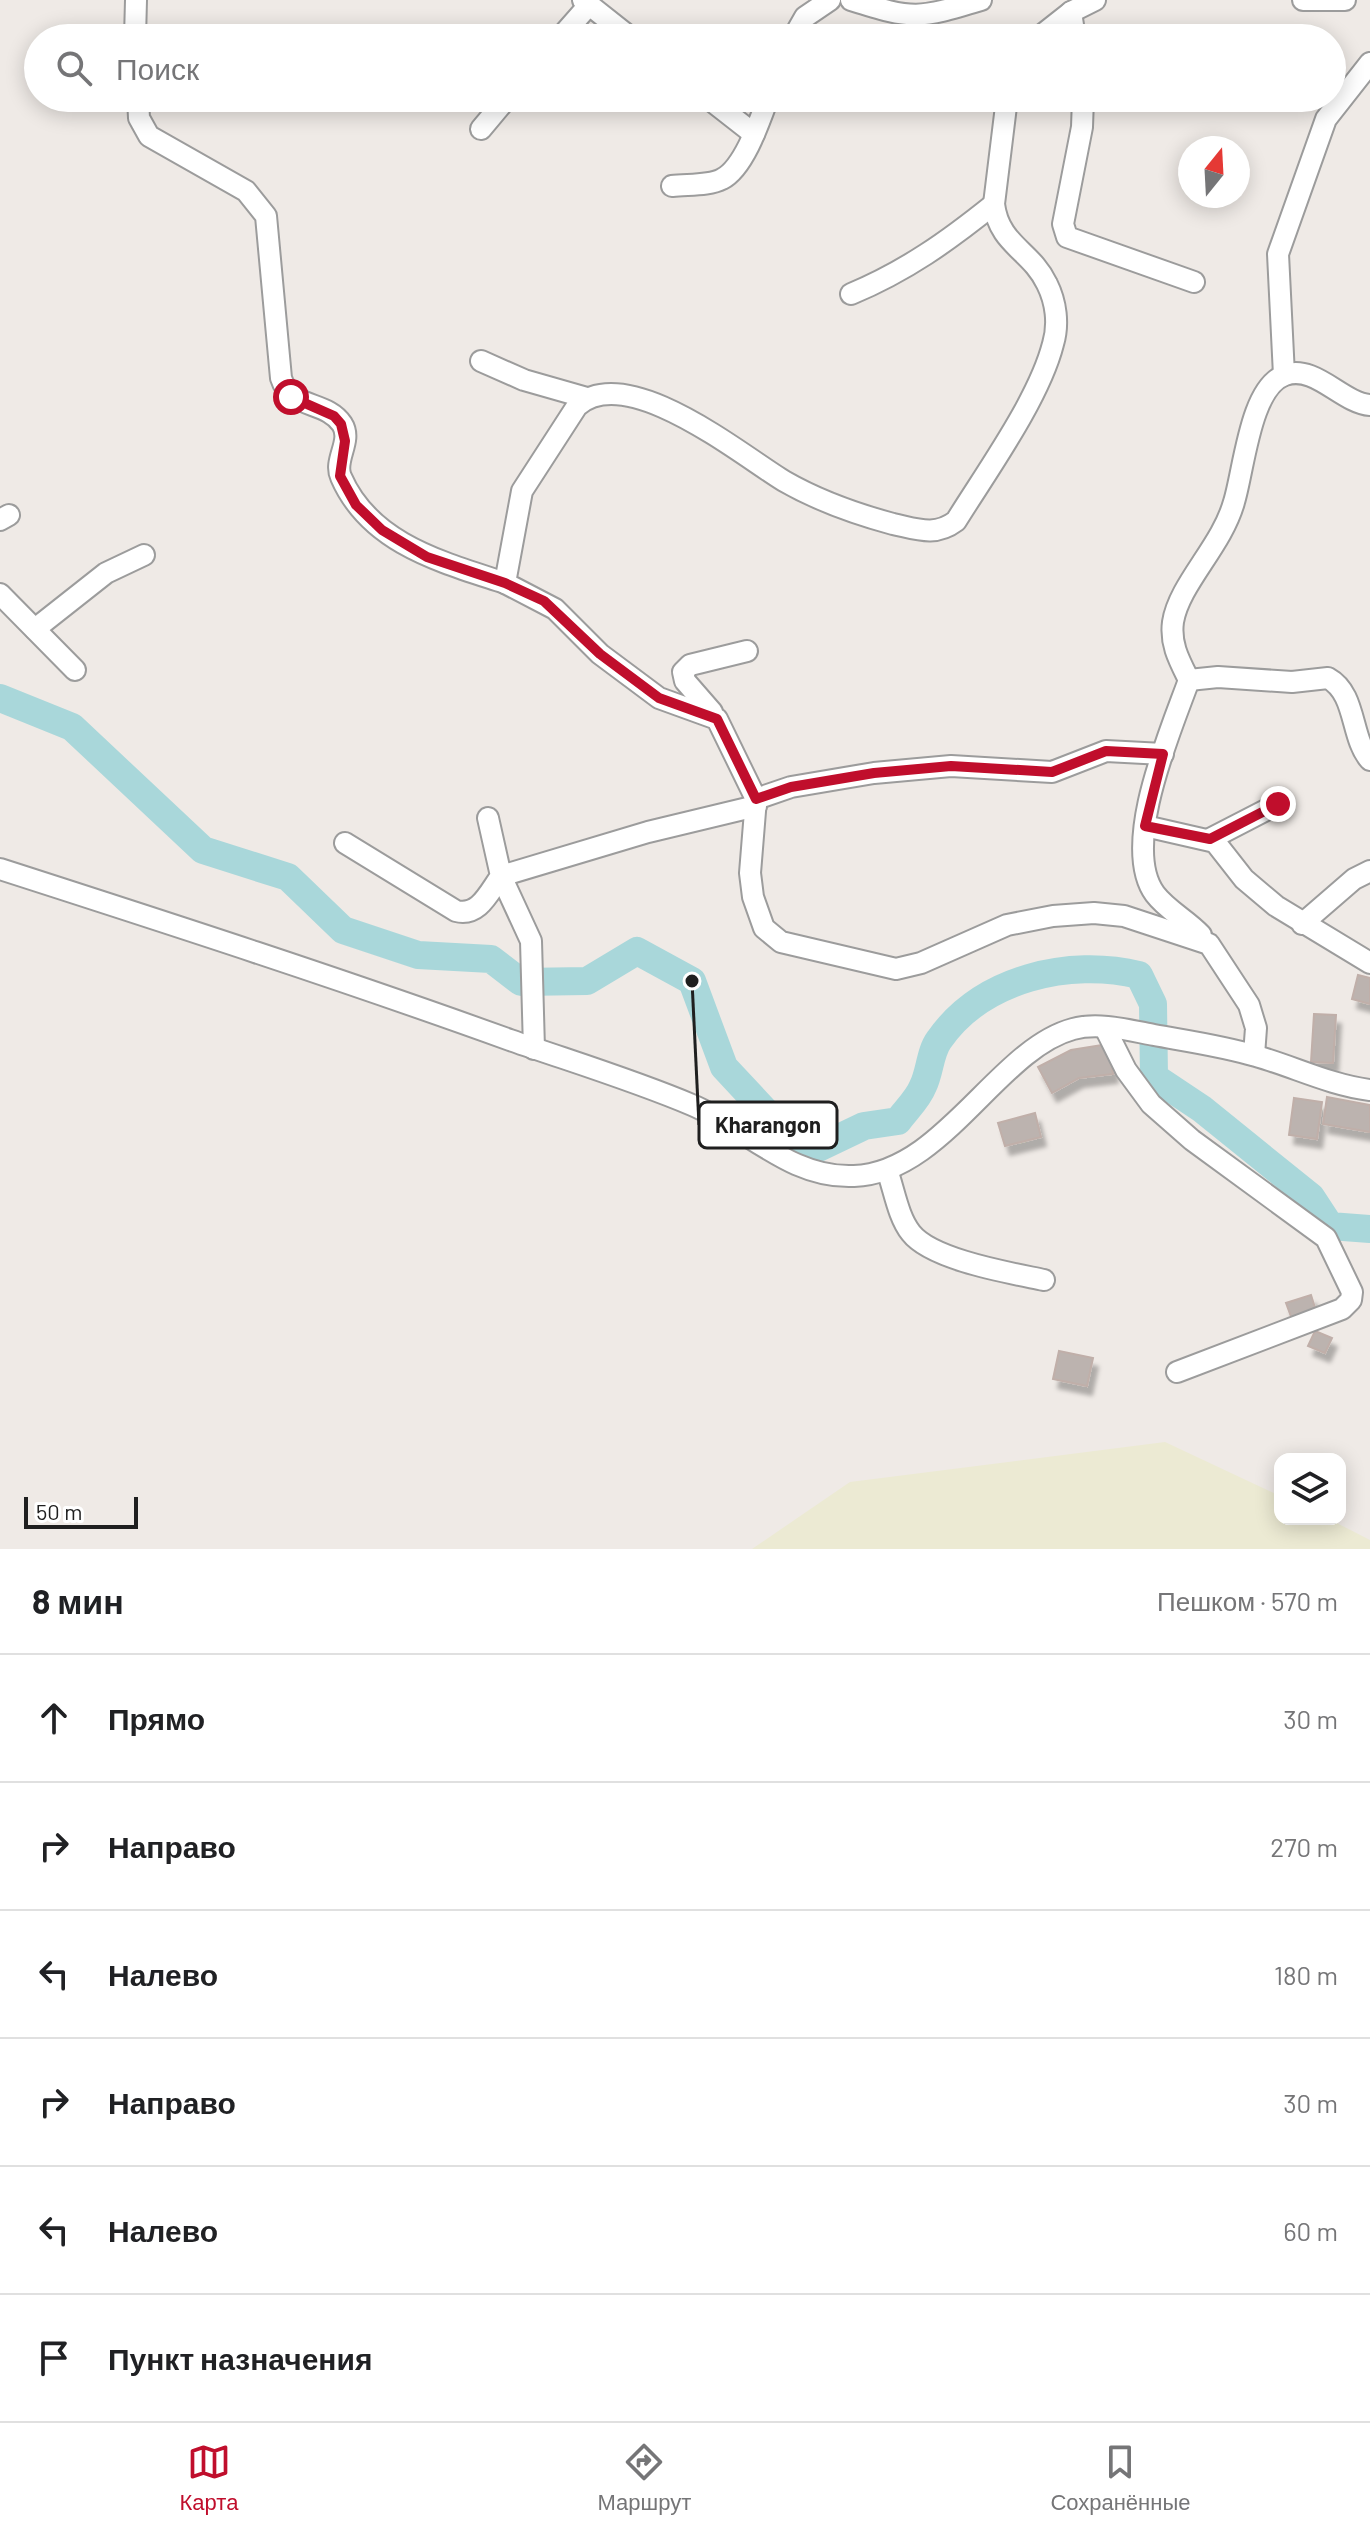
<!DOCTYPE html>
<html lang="ru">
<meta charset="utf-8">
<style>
body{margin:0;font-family:Barlow,sans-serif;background:#f6f6f6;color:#202124}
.controls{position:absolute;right:24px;bottom:24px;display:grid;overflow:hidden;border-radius:16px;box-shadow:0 4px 20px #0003}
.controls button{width:72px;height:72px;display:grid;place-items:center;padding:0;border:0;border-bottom:2px solid #e0e0e0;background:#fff;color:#202124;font:40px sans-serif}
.compass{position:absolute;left:1178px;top:136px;width:72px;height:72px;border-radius:50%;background:#fff;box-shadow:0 4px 20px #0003;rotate:18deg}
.scale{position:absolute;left:24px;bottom:20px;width:114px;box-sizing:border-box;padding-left:8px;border:4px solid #1f1f1f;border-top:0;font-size:22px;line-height:28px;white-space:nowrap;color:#1f1f1f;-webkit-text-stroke:6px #fff;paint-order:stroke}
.stop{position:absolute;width:24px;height:24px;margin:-18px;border:6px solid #c00e2c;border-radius:50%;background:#fff}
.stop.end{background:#c00e2c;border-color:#fff;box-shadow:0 2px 8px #0008}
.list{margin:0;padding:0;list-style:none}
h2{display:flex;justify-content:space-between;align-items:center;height:104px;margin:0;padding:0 32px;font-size:34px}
h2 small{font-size:26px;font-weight:400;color:#757577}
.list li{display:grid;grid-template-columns:52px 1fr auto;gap:24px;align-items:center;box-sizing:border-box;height:128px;padding:0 32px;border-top:2px solid #e0e0e0}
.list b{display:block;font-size:30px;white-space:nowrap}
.list em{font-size:26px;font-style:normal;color:#757577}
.icon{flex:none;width:44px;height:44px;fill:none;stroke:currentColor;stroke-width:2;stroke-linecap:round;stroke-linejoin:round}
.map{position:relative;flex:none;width:1370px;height:1549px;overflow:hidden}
.search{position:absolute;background:#fff;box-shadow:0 4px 20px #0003;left:24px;right:24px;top:24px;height:88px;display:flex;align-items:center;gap:20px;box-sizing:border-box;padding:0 28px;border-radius:44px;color:#757577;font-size:30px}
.sheet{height:872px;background:#fff}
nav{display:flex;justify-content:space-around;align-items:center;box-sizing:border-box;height:112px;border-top:2px solid #e0e0e0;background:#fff;font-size:22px;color:#757577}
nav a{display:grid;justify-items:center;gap:4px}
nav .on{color:#c00e2c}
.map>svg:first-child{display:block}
.farmland{fill:#ecead3}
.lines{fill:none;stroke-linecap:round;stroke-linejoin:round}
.river{stroke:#a9d7da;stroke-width:28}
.building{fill:#bcb3af;stroke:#c0afa9;stroke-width:2;filter:url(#shadow)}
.minor-casing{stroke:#9c9c9c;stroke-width:24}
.minor{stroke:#fff;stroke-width:20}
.route{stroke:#c00e2c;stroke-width:10}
.leader{fill:none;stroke:#1f1f1f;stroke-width:3}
.callout-dot{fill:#1f1f1f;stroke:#fff;stroke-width:3}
.callout{fill:#fff;stroke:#1f1f1f;stroke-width:3}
.callout-label{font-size:22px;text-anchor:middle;font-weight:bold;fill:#1f1f1f}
</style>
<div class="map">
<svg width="1370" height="1549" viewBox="0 0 1370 1549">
<defs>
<filter id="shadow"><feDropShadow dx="5" dy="9" stdDeviation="2" flood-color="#0004"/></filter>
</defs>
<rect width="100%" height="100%" fill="#efeae6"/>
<path class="farmland" d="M1165 1442 1280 1496V1519H1329L1370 1540V1549H752L850 1482Z"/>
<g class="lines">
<path class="river" d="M0 698 72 727 203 850 288 877 343 930 418 955 491 959 521 982 587 981 637 951 692 981 724 1067 780 1127 796 1150 818 1148 864 1126 898 1121C906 1110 918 1099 923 1086 930 1072 930 1052 939 1040 982 978 1070 958 1139 975L1153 1004 1154 1077 1202 1109 1311 1197 1330 1226 1370 1229"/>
</g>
<g class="building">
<path d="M1358 975 1370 978V1004L1352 999Z"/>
<path d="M1314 1014 1336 1015 1333 1063 1311 1062Z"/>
<path d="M1109 1044 1113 1074 1079 1078 1052 1093 1038 1067 1071 1050Z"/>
<path d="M1327 1097 1370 1105V1132L1323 1124Z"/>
<path d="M1294 1098 1322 1102 1317 1139 1289 1135Z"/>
<path d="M1035 1113 1041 1137 1005 1146 998 1123Z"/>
<path d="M1311 1295 1317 1314 1293 1322 1286 1303Z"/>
<path d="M1315 1331 1332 1338 1325 1353 1308 1346Z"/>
<path d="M1059 1351 1093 1358 1087 1386 1053 1379Z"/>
</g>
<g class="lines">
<defs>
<g id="minor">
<path d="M583 0 631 38"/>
<path d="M851 0C914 20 918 19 981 0"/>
<path d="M1303 0H1345"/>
<path d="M1071 12 1075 38"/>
<path d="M135 38 136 0"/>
<path d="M560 38 589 5"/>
<path d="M793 38 805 17 830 0"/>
<path d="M1038 38 1071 12 1095 0"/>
<path d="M138 98 139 118 149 136 246 191 266 216 281 378C291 410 326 400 342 424 353 441 333 460 341 477 370 544 442 562 505 583"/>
<path d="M708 98 754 134"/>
<path d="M1083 98 1082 127 1063 224 1067 237 1194 282"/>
<path d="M481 129 507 98"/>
<path d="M672 186C686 184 709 186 722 179 744 168 760 120 768 98"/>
<path d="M851 294C906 271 948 241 994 204"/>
<path d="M481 361 524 380 587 398"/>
<path d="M1284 375 1278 254 1326 119 1370 63"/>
<path d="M0 520 9 515"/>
<path d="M0 594 75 670"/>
<path d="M35 629 106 573 144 555"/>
<path d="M1189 680 1218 677 1292 682 1328 678C1357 694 1350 737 1370 760"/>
<path d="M712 712 685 681 683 672 690 665 747 651"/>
<path d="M1163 754 1106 751 1052 772 951 766 874 773 791 787 756 799 750 873 753 897 764 928 781 942 896 969 921 963 1007 925 1053 916 1094 913 1124 916 1209 944 1249 1005 1256 1028 1254 1055"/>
<path d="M756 799 717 719 659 698 600 654 555 609 505 583 522 491 577 406C627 361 741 455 784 481 817 500 856 514 893 524 917 529 935 537 956 521 987 471 1039 399 1053 344 1059 324 1056 302 1047 284 1031 250 999 245 994 204L1007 98"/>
<path d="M1145 826 1215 842 1244 879 1276 906 1370 963"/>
<path d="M1210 839 1278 804"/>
<path d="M345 843 456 911C479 917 489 892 501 876L488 818"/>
<path d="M0 869C171 924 341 979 510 1040 570 1061 633 1080 692 1105 747 1128 790 1179 854 1176 943 1173 998 1049 1073 1029 1098 1022 1128 1030 1154 1035 1187 1041 1223 1046 1256 1056 1295 1067 1330 1085 1370 1090"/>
<path d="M1302 924 1354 879 1370 871"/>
<path d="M1201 935C1187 920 1167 910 1155 894 1120 846 1171 730 1189 680 1179 660 1170 644 1173 622 1179 584 1222 546 1234 502 1244 470 1250 387 1285 375 1315 364 1342 403 1370 405"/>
<path d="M1105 1028 1126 1070 1151 1104 1192 1140 1326 1238 1352 1292 1351 1300 1342 1309 1177 1372"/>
<path d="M534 1049 531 941 501 876 648 832 756 806"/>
<path d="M887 1170C894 1189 898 1217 911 1233 932 1260 1011 1273 1044 1280"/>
</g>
</defs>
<use href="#minor" class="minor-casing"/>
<use href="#minor" class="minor"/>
</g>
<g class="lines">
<path class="route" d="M291 397 334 416 341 424 345 441 340 476 356 505 382 530 427 557 505 583 544 601 600 654 659 698 717 719 756 799 791 787 874 773 951 766 1052 772 1106 751 1163 754 1145 826 1210 839 1278 804"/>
</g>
<path class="leader" d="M692 981L699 1125"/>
<circle class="callout-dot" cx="692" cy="981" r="8"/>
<rect class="callout" x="699" y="1102" width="138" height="46" rx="8"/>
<g class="callout-label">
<text x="768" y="1133">Kharangon</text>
</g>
</svg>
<div class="controls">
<button><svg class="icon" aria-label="layers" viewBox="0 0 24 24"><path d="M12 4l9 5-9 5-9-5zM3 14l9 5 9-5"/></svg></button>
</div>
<svg class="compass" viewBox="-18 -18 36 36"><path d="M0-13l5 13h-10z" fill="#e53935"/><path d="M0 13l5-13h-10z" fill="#757577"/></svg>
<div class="scale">50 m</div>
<div class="stop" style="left:291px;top:397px"></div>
<div class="stop end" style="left:1278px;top:804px"></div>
<div class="search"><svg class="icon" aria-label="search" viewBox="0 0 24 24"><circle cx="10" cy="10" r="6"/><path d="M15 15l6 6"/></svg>Поиск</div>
</div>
<section class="sheet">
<h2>8 мин<small>Пешком · 570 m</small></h2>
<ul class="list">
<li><svg class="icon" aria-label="ahead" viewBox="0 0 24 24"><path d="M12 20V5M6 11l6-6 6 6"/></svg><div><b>Прямо</b></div><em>30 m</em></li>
<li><svg class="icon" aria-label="right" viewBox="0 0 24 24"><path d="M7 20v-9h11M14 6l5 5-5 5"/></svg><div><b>Направо</b></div><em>270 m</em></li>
<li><svg class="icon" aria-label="left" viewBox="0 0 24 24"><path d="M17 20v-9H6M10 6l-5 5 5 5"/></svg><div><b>Налево</b></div><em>180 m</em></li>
<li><svg class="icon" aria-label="right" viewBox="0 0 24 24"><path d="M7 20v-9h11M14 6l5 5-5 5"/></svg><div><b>Направо</b></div><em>30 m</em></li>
<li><svg class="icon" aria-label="left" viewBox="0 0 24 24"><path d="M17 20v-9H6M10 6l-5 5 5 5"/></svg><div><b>Налево</b></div><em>60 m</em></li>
<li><svg class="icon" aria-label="arrive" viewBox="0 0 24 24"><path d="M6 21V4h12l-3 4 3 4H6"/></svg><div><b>Пункт назначения</b></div></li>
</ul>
</section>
<nav>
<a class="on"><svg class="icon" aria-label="map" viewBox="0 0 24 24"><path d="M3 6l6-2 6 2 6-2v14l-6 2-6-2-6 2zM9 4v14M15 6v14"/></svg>Карта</a>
<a><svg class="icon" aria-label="directions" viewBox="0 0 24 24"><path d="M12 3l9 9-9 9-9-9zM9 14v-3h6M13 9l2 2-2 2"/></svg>Маршрут</a>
<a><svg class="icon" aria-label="saved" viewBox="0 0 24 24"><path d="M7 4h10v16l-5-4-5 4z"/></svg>Сохранённые</a>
</nav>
